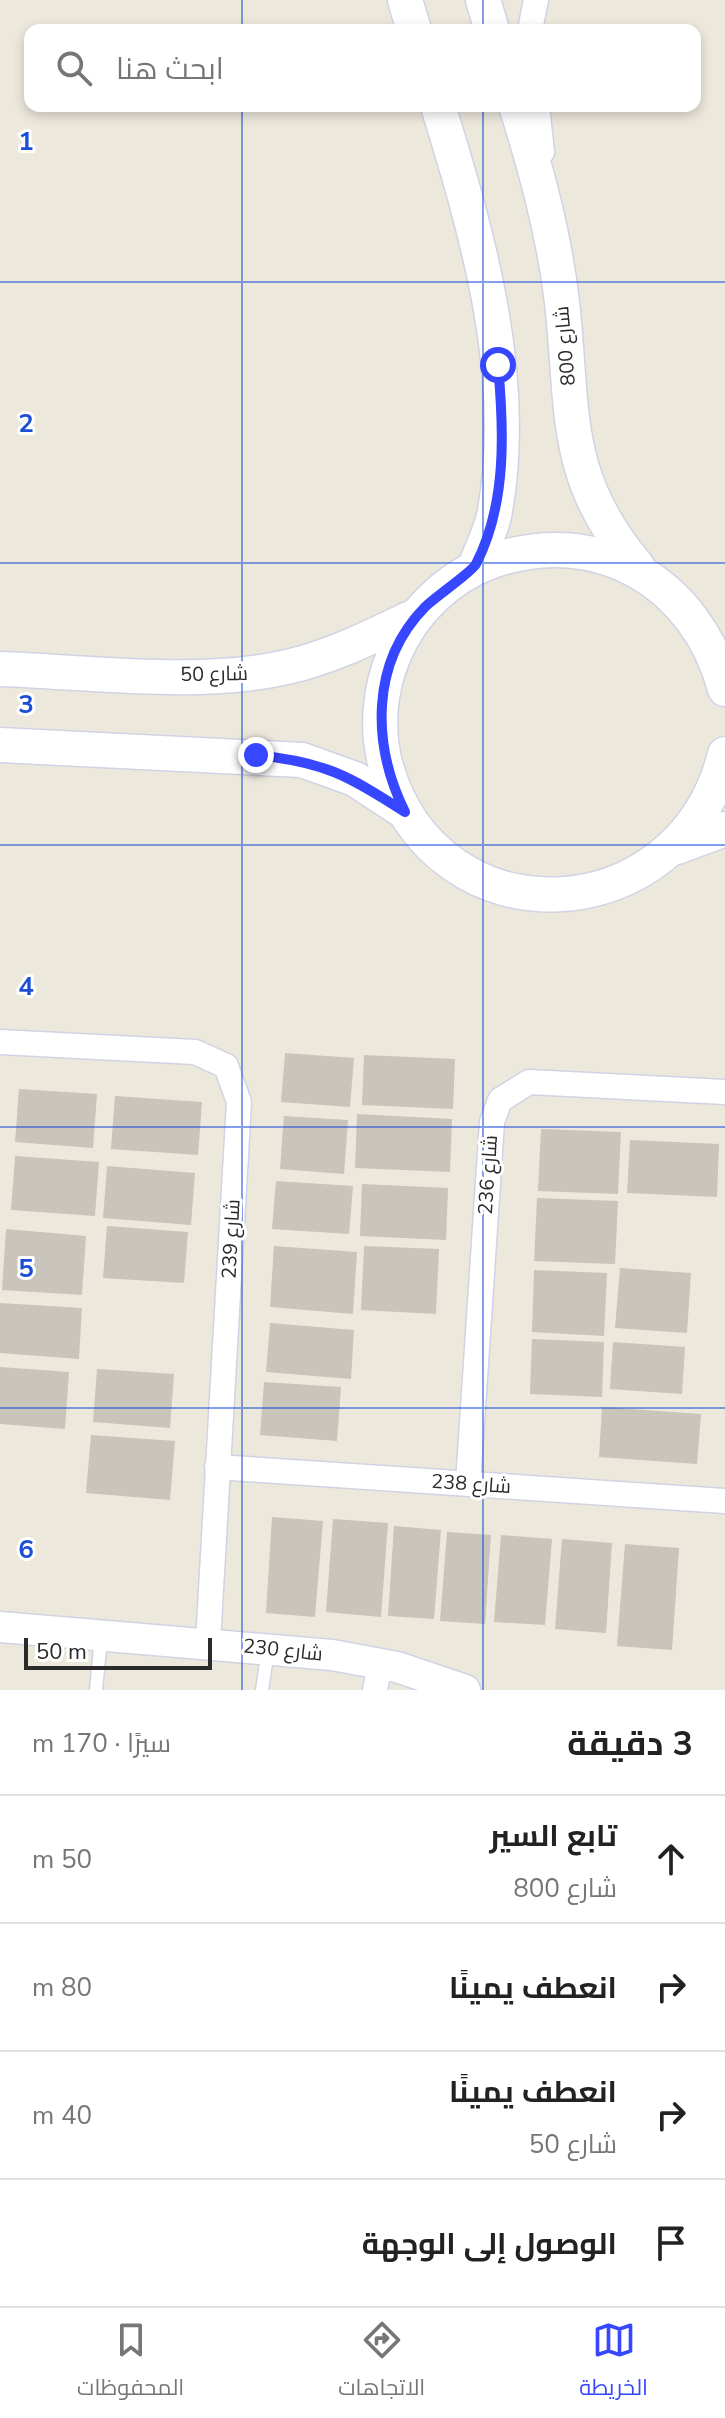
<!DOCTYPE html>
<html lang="ar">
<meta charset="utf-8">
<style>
body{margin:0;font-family:"Nunito Sans",Cairo,sans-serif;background:#f6f6f6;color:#222;direction:rtl}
.scale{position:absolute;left:24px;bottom:20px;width:188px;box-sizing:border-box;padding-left:8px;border:4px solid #2b2b2b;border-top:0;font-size:22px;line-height:28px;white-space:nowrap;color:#2b2b2b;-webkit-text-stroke:6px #fff;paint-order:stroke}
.stop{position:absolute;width:24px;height:24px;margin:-18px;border:6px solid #3747ff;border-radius:50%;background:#fff}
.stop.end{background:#3747ff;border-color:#fff;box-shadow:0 2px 8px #0008}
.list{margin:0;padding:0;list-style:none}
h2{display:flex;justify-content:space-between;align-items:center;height:104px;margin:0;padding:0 32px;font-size:34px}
h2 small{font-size:26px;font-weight:400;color:#767676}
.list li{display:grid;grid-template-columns:52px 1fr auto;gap:24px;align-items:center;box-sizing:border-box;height:128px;padding:0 32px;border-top:2px solid #e0e0e0}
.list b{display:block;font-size:30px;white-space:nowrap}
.list p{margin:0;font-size:26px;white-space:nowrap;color:#767676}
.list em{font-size:26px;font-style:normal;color:#767676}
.icon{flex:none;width:44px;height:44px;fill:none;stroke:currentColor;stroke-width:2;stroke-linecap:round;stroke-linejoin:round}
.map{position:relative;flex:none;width:725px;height:1690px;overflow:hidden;direction:ltr}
.search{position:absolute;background:#fff;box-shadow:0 4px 12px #0003;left:24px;right:24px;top:24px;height:88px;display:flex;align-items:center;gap:20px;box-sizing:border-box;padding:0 28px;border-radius:16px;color:#767676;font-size:30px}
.sheet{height:616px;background:#fff}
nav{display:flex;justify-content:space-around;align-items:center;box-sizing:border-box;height:112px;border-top:2px solid #e0e0e0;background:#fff;font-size:22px;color:#767676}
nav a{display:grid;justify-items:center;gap:4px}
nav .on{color:#3747ff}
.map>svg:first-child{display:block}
.building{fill:#c9c4bc}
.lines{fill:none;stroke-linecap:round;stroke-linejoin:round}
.service-casing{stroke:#d1d3e4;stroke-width:15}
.minor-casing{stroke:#d1d3e4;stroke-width:27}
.tertiary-casing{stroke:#d1d3e4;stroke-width:33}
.secondary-casing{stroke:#d1d3e4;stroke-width:37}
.service{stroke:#fff;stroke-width:12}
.minor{stroke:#fff;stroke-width:24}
.tertiary{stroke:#fff;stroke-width:30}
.secondary{stroke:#fff;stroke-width:34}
.route{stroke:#3747ff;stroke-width:10}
.grid{fill:none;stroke:#1d4ed8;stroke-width:2;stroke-opacity:0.55}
.labels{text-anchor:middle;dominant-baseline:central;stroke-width:6;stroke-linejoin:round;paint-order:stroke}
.street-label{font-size:20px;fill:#2b2b2b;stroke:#fff}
.grid-label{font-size:26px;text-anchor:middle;font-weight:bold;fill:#1d4ed8;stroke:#fff;stroke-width:6;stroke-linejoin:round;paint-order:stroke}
</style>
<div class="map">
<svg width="725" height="1690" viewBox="0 0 725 1690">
<rect width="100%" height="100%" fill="#ede8dc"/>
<g class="building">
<path d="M285 1053 354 1058 350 1107 281 1102Z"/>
<path d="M364 1055 455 1059 453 1109 362 1105Z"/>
<path d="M19 1089 97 1094 93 1148 15 1142Z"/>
<path d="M115 1096 202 1102 198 1155 111 1149Z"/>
<path d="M357 1114 452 1119 450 1172 355 1168Z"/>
<path d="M284 1116 348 1120 344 1174 280 1169Z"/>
<path d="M541 1129 621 1132 618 1194 538 1191Z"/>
<path d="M630 1140 719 1144 717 1197 627 1193Z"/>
<path d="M15 1156 99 1162 95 1216 11 1210Z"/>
<path d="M107 1166 195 1173 191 1225 103 1218Z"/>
<path d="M276 1181 353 1186 349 1234 272 1229Z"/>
<path d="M362 1184 448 1188 446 1240 360 1236Z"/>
<path d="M537 1198 618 1201 615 1264 534 1261Z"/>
<path d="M107 1226 188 1232 184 1283 103 1278Z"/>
<path d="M6 1229 86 1236 82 1295 2 1290Z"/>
<path d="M274 1246 357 1252 353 1314 270 1307Z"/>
<path d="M364 1246 439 1249 436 1314 361 1310Z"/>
<path d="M620 1268 691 1273 687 1333 615 1328Z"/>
<path d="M534 1270 607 1273 604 1336 532 1332Z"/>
<path d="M0 1303 82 1308 79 1359 0 1353Z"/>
<path d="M270 1323 354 1330 351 1379 266 1372Z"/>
<path d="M532 1339 604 1342 602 1397 530 1394Z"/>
<path d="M613 1342 685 1347 682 1394 610 1389Z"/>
<path d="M0 1367 69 1372 65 1429 0 1424Z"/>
<path d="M97 1369 174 1374 170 1428 93 1422Z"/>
<path d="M264 1382 341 1387 337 1441 260 1435Z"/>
<path d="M602 1407 701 1414 697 1464 599 1457Z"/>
<path d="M91 1435 175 1441 170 1500 86 1493Z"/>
<path d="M272 1517 323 1521 315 1617 266 1613Z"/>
<path d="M333 1519 388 1523 381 1617 326 1612Z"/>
<path d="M394 1526 441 1530 434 1619 388 1616Z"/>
<path d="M447 1532 491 1535 485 1624 440 1621Z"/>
<path d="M501 1535 552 1539 545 1625 494 1622Z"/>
<path d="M562 1539 612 1543 606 1633 555 1629Z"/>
<path d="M625 1544 679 1548 672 1650 617 1646Z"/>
</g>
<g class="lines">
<defs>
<g id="service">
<path d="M96 1690 101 1638"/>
<path d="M262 1690 268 1650"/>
</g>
<g id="minor">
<path d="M530 30 536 0"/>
<path d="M537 106 542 152"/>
<path d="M0 1042 195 1052 226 1066 239 1102 208 1642"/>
<path d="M217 1467 725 1501"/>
<path d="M468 1483 492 1122 500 1100 529 1082 725 1092"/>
<path d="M375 1690 380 1664"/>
</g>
<path id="tertiary" d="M0 1627 332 1655 397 1667 465 1690"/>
<g id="secondary">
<path d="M405 0 414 30"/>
<path d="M483 0 492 30"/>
<path d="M438 106C478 235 520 380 494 516 490 533 481 551 475 567"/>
<path d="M516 106C537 171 554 234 562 302 574 410 561 476 637 566"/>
<path d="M0 669C89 672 200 687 287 667 332 657 375 635 417 615"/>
<path d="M725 689C697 583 598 524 492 561 448 577 412 612 394 655 379 690 376 730 386 767 438 945 681 933 725 754"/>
<path d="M0 745 302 760 355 779 405 812"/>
<path d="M677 847 725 829"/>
</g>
</defs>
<use href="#service" class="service-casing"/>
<use href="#minor" class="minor-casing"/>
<use href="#tertiary" class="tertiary-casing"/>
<use href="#secondary" class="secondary-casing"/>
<use href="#service" class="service"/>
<use href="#minor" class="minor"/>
<use href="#tertiary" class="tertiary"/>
<use href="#secondary" class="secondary"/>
</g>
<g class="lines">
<path class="route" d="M256 755C324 762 348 775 405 812 372 745 370 663 425 607 436 596 472 572 476 564 507 504 504 430 498 365"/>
</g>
<path class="grid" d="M242 0V30M483 0V30M242 106V1690M483 106V1690M0 282H725M0 563H725M0 845H725M0 1127H725M0 1408H725"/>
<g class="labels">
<g class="street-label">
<text transform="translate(565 346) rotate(-95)">شارع 800</text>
<text transform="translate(214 674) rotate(-1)">شارع 50</text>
<text transform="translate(488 1175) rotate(-86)">شارع 236</text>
<text transform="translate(231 1239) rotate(-87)">شارع 239</text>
<text transform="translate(471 1484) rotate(4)">شارع 238</text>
<text transform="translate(283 1650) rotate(6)">شارع 230</text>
</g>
</g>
<g class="grid-label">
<text x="26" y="150">1</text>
<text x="26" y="432">2</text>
<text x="26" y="713">3</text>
<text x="26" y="995">4</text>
<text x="26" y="1277">5</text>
<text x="26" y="1558">6</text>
</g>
</svg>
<div class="scale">50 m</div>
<div class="stop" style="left:498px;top:365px"></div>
<div class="stop end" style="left:256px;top:755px"></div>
<div class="search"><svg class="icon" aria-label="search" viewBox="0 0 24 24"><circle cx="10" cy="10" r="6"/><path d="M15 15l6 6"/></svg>ابحث هنا</div>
</div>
<section class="sheet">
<h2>3 دقيقة<small>سيرًا · 170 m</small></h2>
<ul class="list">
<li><svg class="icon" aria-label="ahead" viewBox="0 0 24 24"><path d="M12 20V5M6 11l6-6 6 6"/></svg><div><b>تابع السير</b><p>شارع 800</p></div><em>50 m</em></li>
<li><svg class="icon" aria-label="right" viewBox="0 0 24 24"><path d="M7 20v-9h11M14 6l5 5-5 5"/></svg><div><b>انعطف يمينًا</b></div><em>80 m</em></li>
<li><svg class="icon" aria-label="right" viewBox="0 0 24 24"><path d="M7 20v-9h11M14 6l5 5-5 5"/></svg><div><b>انعطف يمينًا</b><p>شارع 50</p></div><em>40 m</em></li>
<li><svg class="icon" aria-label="arrive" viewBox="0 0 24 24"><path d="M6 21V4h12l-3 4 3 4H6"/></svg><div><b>الوصول إلى الوجهة</b></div></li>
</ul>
</section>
<nav>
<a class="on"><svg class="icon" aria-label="map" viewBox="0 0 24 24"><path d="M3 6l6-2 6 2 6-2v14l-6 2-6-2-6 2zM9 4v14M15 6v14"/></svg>الخريطة</a>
<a><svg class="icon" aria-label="directions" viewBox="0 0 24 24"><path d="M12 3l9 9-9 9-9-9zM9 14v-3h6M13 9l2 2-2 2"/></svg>الاتجاهات</a>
<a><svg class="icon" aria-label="saved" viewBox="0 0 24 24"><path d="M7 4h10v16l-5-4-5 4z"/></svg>المحفوظات</a>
</nav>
